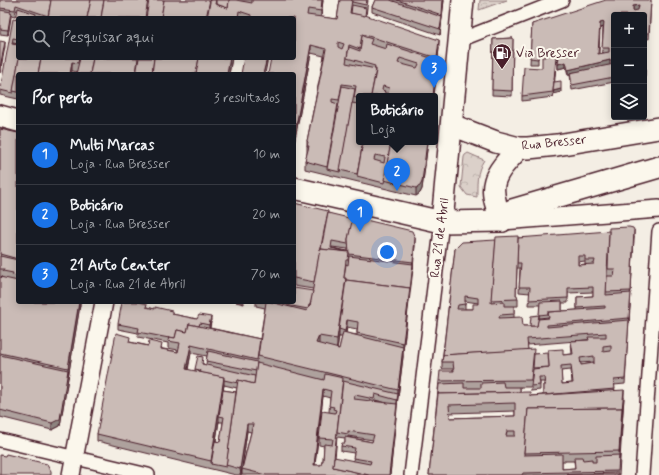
<!DOCTYPE html>
<html lang="pt">
<meta charset="utf-8">
<style>
body{margin:0;font-family:Mynerve,sans-serif;background:#242831;color:#f1f3f6}
.controls{position:absolute;right:12px;top:12px;display:grid;overflow:hidden;border-radius:4px;box-shadow:0 2px 10px #0003}
.controls button{width:36px;height:36px;display:grid;place-items:center;padding:0;border:0;border-bottom:1px solid #363941;background:#171b24;color:#f1f3f6;font:20px sans-serif}
.you{position:absolute;left:387px;top:252px;width:14px;height:14px;margin:-10px;border:3px solid #fff;border-radius:50%;background:#1a73e8;box-shadow:0 0 0 6px #1a73e833}
.badge{display:grid;place-items:center;width:26px;height:26px;border-radius:50%;background:#1a73e8;color:#fff;font-size:13px;font-weight:700}
.pin{position:absolute;translate:-50% -33px;filter:drop-shadow(0 1px 2px #0008)}
.pin::after{content:'';position:absolute;top:21px;width:14px;height:12px;background:inherit;clip-path:polygon(0 0,100% 0,50% 100%)}
.popup{position:absolute;left:356px;top:93px;width:82px;height:52px;box-sizing:border-box;display:grid;place-content:center;border-radius:4px;background:#171b24;filter:drop-shadow(0 1px 3px #0005);font-size:13px;white-space:nowrap;color:#9ea1a6}
.popup b{font-size:15px;color:#f1f3f6}
.popup::after{content:'';position:absolute;left:50%;top:100%;margin-left:-8px;border:8px solid transparent;border-top-color:#171b24}
.list{margin:0;padding:0;list-style:none}
h2{display:flex;justify-content:space-between;align-items:center;height:52px;margin:0;padding:0 16px;font-size:17px}
h2 small{font-size:13px;font-weight:400;color:#9ea1a6}
.list li{display:grid;grid-template-columns:26px 1fr auto;gap:12px;align-items:center;box-sizing:border-box;height:60px;padding:0 16px;border-top:1px solid #363941}
.list b{display:block;font-size:15px;white-space:nowrap}
.list p{margin:0;font-size:13px;white-space:nowrap;color:#9ea1a6}
.list em{font-size:13px;font-style:normal;color:#9ea1a6}
.icon{flex:none;width:22px;height:22px;fill:none;stroke:currentColor;stroke-width:2;stroke-linecap:round;stroke-linejoin:round}
.map{position:relative;flex:none;width:659px;height:475px;overflow:hidden}
.search{position:absolute;background:#171b24;box-shadow:0 2px 10px #0003;left:16px;top:16px;width:280px;height:44px;display:flex;align-items:center;gap:10px;box-sizing:border-box;padding:0 14px;border-radius:4px;color:#9ea1a6;font-size:15px}
.panel{position:absolute;background:#171b24;box-shadow:0 2px 10px #0003;left:16px;top:72px;width:280px;height:232px;border-radius:4px}
.map>svg:first-child{display:block}
.park{fill:url(#park-crowns);stroke:#92787a}
.lines{fill:none;stroke-linecap:round;stroke-linejoin:round}
.minor-casing{stroke:#4a1f2b;stroke-width:16}
.tertiary-casing{stroke:#4a1f2b;stroke-width:20}
.primary-casing{stroke:#4a1f2b;stroke-width:24}
.minor{stroke:#fbf7ec;stroke-width:13}
.tertiary{stroke:#fbf7ec;stroke-width:17}
.primary{stroke:#fbf7ec;stroke-width:21}
.wall{fill:#aea19d;stroke:#4a1f2b;fill-rule:evenodd}
.shaded-wall{fill:#8d837f;stroke:#4a1f2b}
.building{fill:#cabbb6;stroke:#4a1f2b;fill-rule:evenodd}
.labels{text-anchor:middle;dominant-baseline:central;stroke-width:4;stroke-linejoin:round;paint-order:stroke}
.poi-label{font-size:13px;fill:#4a1f2b;stroke:#fbf7ec;text-anchor:start}
.street-label{font-size:13px;fill:#4a1f2b;stroke:#fbf7ec}
</style>
<div class="map">
<svg width="659" height="475" viewBox="0 0 659 475">
<defs>
<pattern id="park-crowns" width="20" height="18" patternUnits="userSpaceOnUse"><rect width="20" height="18" fill="#dbd0c9"/><path d="M2 6a3 3 0 1 1 6 0M12 15a3 3 0 1 1 6 0" fill="none" stroke="#bdb2ad"/></pattern>
</defs>
<rect width="100%" height="100%" fill="#f4eee4"/>
<filter id="ink" filterUnits="userSpaceOnUse"><feTurbulence type="fractalNoise" baseFrequency=".025" numOctaves="2"/><feDisplacementMap in="SourceGraphic" scale="8" xChannelSelector="R" yChannelSelector="G"/><feConvolveMatrix kernelMatrix="1 2 1 2 8 2 1 2 1" color-interpolation-filters="sRGB"/></filter>
<g filter="url(#ink)">
<g class="park">
<path d="M480 0H507L479 10Z"/>
<path d="M468 153 484 160C476 172 477 184 477 197L467 195 461 187 464 157 465 155Z"/>
</g>
<g class="lines">
<defs>
<g id="minor">
<path d="M460 40 562 0"/>
<path d="M0 440 148 475"/>
<path d="M411 475 442 222"/>
<path d="M642 475 659 231"/>
</g>
<g id="tertiary">
<path d="M502 221 659 209"/>
<path d="M71 475 104 302"/>
</g>
<g id="primary">
<path d="M0 116 18 121"/>
<path d="M452 125 496 142 519 148H528L557 145 659 128"/>
<path d="M294 188 442 222 502 221 512 210 659 167"/>
<path d="M502 221C486 184 493 176 519 148"/>
<path d="M442 222 463 0"/>
</g>
</defs>
<use href="#minor" class="minor-casing"/>
<use href="#tertiary" class="tertiary-casing"/>
<use href="#primary" class="primary-casing"/>
<use href="#minor" class="minor"/>
<use href="#tertiary" class="tertiary"/>
<use href="#primary" class="primary"/>
</g>
<g class="wall">
<path d="M0 0H323L321 17 337 19 340 0H368L366 16 439 48 434 96H359V142H428L422 189 420 193 416 196 305 169V161L307 153V141L324 56 311 53 294 144V18H39L36 17V18H18V44L13 43V44L18 58H232L229 74H76L77 72 72 71 18 74V99L0 95V90L18 11 16 10 15 16 11 15 8 35 0 34Z"/>
<path d="M375 0H444L440 35 372 12V7Z"/>
<path d="M651 0 649 39 646 38 645 77H644V15H614V82L572 90 570 75H568L566 67 558 69V61L556 62 554 82 561 92 553 94V97L522 101V96L542 68 545 57V55L538 54V64H530L532 24ZM603 27 602 53H604L599 54 600 28Z"/>
<path d="M513 38 512 96 492 95 493 39Z"/>
<path d="M0 129 18 133V302H80V305L60 426 52 430 0 417V277L3 278V277L0 276Z"/>
<path d="M294 203 328 213 415 245 403 351V357L397 405 390 475H242V469L251 432 247 431 241 475H236L97 441V434L130 342 178 352V350L168 348V343L138 337V333L118 329V324L147 307 172 314 211 322 210 328 260 339 265 308 256 306V302H294L313 291V289L294 286ZM332 247 348 249V251L332 248ZM347 327 357 329V335L346 333ZM339 336V337H342L339 349 337 348ZM191 353 207 356 206 365 203 364V363L195 369V371L188 370ZM224 385 237 388 236 392 223 390ZM323 396 330 398 329 412 319 438V445L324 446 323 461 321 465H315ZM375 400 387 403 375 401ZM219 421V422H223L220 442 216 441ZM348 436 373 440 372 442 348 437ZM337 437 345 438V443L341 446V451L354 453 353 461 335 458Z"/>
<path d="M634 237 625 384 614 385 615 391 624 397 619 475H429L439 381 453 371V369H442V362L455 249 518 238ZM585 261V264L578 265V262ZM517 268H520L519 292 530 293 529 305H540L539 318 548 317V318L538 319 530 326H523L514 318V306H518V299L516 295ZM593 292V296L577 297V310L562 311V303H568V293ZM465 301 478 303V304L473 309H465ZM588 340 571 341 572 354 563 355 534 354 528 350 527 345ZM594 362V363L581 365 580 363ZM571 370 572 383 562 384 561 371ZM540 382H544V385H543V395L530 396 520 392V387H531V391L540 390ZM515 411V416L450 418 449 413ZM562 461H574L575 468 562 469Z"/>
<path d="M236 302H244V304Z"/>
</g>
<g class="shaded-wall">
<path d="M322 0H323L321 18V11Z"/>
<path d="M443 0H444L440 35 442 15Z"/>
<path d="M639 5V10L633 15V6Z"/>
<path d="M11 12V17L8 35V30Z"/>
<path d="M604 22V27L600 28V23Z"/>
<path d="M439 40V48L434 96H433Z"/>
<path d="M5 42V47L0 73V68Z"/>
<path d="M311 45V53L294 144V137Z"/>
<path d="M559 56V61L556 62 554 91 561 89V92L553 94V97L556 57Z"/>
<path d="M230 58H232L229 74H227Z"/>
<path d="M267 58H268L265 74H263Z"/>
<path d="M610 60V66L570 73V75H568V70Z"/>
<path d="M72 62V71L71 74H70Z"/>
<path d="M566 62V67L558 69V64Z"/>
<path d="M427 142H428L422 189 420 193 416 196V188Z"/>
<path d="M634 230V237L629 323V318Z"/>
<path d="M415 238V245L413 269V262Z"/>
<path d="M413 264V269L403 351V343Z"/>
<path d="M346 278 339 329V336L337 349V339Z"/>
<path d="M79 302H80V305L68 378V368Z"/>
<path d="M211 317V322L209 330V325Z"/>
<path d="M347 320V327L345 338V331Z"/>
<path d="M319 336V345L316 343Z"/>
<path d="M191 345V353L186 377V369Z"/>
<path d="M403 347V357L397 405 398 390Z"/>
<path d="M68 370V378L60 426 52 430V423Z"/>
<path d="M224 377V385L219 416V421L212 464H211Z"/>
<path d="M323 389V396L314 472V465Z"/>
<path d="M624 390V397L619 460V451Z"/>
<path d="M397 404V409L390 475H389Z"/>
<path d="M247 424V431L241 475 240 469Z"/>
</g>
<g class="building">
<path d="M0 0H49L51 1 48 16 16 5 15 10 0 8Z"/>
<path d="M51 0H91L87 18H48Z"/>
<path d="M91 0H104L101 18H87Z"/>
<path d="M104 0H148L145 18H101Z"/>
<path d="M149 0H164L161 18H146Z"/>
<path d="M164 0H210L206 18H161Z"/>
<path d="M209 0H216L215 4 228 8 229 0H236L252 3V0H322L321 11 308 9 307 15 337 19 340 0H352L350 13 365 15 439 40 437 58 362 34 360 49 349 45 346 63 376 69 371 96H359V99L354 97 356 86 342 84 339 100 332 99V102L338 104 327 167 305 161 309 146H307L308 142 307 141 326 49 311 45 294 137V74H268L271 58H294V18H251V15L239 11 238 18H207L210 2V0ZM338 42 344 44 342 49 338 47Z"/>
<path d="M216 0H229L228 8 216 4Z"/>
<path d="M352 0H367L366 5 352 2Z"/>
<path d="M375 0H390L442 17 440 29 372 7Z"/>
<path d="M397 0H443L442 15Z"/>
<path d="M606 0H651L649 33H646L645 56H644V15H614V62H611L610 60 568 70 566 62 558 64 559 56 556 57 553 92 522 96 524 67 542 68V57H545L546 50 538 49V59L530 58 532 24ZM639 5 638 10 633 11V6ZM604 22 602 48H609V52L598 54 600 23Z"/>
<path d="M352 5 366 8 365 16 351 13Z"/>
<path d="M18 8 36 14 35 18H29L26 17V18H18V20L16 19Z"/>
<path d="M0 10 11 12 8 30 0 29Z"/>
<path d="M13 19 18 20V39L13 38 12 44 18 45V58H19L13 93 0 90Z"/>
<path d="M362 36 372 39 370 44 386 49 387 44 437 60 433 96H371L376 71V69H374L375 66 347 58 349 47 360 51ZM400 58 419 64 417 68 398 63ZM383 86 389 88 388 94 384 92 385 91 382 90Z"/>
<path d="M513 38 512 91 492 90 493 39Z"/>
<path d="M0 41 5 42 0 68Z"/>
<path d="M19 58H41L38 74H18V92L13 91Z"/>
<path d="M41 58H79L78 63 72 62 70 74H38Z"/>
<path d="M80 58H93L90 74H76Z"/>
<path d="M93 58H138L136 74H90Z"/>
<path d="M139 58H154L152 74H136Z"/>
<path d="M154 58H199L196 74H152Z"/>
<path d="M199 58H230L227 74H196Z"/>
<path d="M244 58H267L263 74H241Z"/>
<path d="M644 58H645V71L644 72Z"/>
<path d="M614 64V77L572 85 570 73Z"/>
<path d="M561 81V89L553 91 554 82Z"/>
<path d="M342 86 355 89 340 172 327 169Z"/>
<path d="M359 102V142H363L357 174 340 170 352 103 358 104Z"/>
<path d="M0 129 18 133V259L0 254Z"/>
<path d="M363 142H391L384 183 357 176ZM375 155 385 157 384 163 374 160Z"/>
<path d="M391 142H427L422 182 420 186 416 188 384 180Z"/>
<path d="M294 203 328 211 314 282 294 278Z"/>
<path d="M328 213 353 219 348 239V244L332 241 331 248 348 252 321 249Z"/>
<path d="M353 217 412 231 415 238 413 262 349 254 348 239Z"/>
<path d="M629 227 633 228 634 230 631 291 606 292 607 276H614L615 269H608L609 228Z"/>
<path d="M609 231 606 295 631 293 629 318 547 325V327L629 320 625 379 614 380 615 389 543 395V385H545L544 377H539L540 385 531 386 533 369 549 367 548 350 563 349V355L573 354 571 341 589 340 588 337H606V333L527 339 528 350 443 355 455 249 462 242 496 240 491 303 504 302V306H514V314L500 315 499 318 522 317 523 326H537L538 319 549 318 548 312 605 308V306L577 308V297L593 296V287L568 288V298L529 300 530 287H519L521 263H517L518 238ZM578 256H585V260H595L594 264 578 265ZM465 296 478 298V304H473V309H457L458 305 465 304ZM611 345V351L603 352V346ZM594 356V363L581 365 580 358ZM571 365 573 383 562 384 561 366Z"/>
<path d="M518 236 516 295H517L518 299 491 300 496 237Z"/>
<path d="M320 249 349 252 348 260H346L344 278H346L337 339 319 336 316 343 339 349 343 332 403 347 398 390 258 356 266 302H270L307 311 309 305H310Z"/>
<path d="M0 256 18 260V276L12 275 13 273 3 271 4 269H0Z"/>
<path d="M349 256 413 264 410 290V288L346 280V278H344L346 264 348 265Z"/>
<path d="M0 277 18 281V302H79L68 368 0 353Z"/>
<path d="M346 280 410 288 403 343 357 333 358 322 347 320 345 331 339 329Z"/>
<path d="M294 288 313 291 310 305H309L308 309 287 305V302H294Z"/>
<path d="M562 301V311L548 312V314L539 315 540 302Z"/>
<path d="M122 302H139L147 304 146 307 155 309V307L172 311V314L197 319 199 315 211 317 209 325 200 323 199 326 189 324 187 332 177 330 175 338 169 337V339V338L138 332 139 328 118 324Z"/>
<path d="M539 315 537 326H530L531 316Z"/>
<path d="M189 324 260 339 257 360 191 345 186 369 224 377 211 461 97 434 116 333 130 337 129 342 148 346 149 341 162 344 161 349 178 352 180 343 168 341 169 337 175 338 177 330 187 332Z"/>
<path d="M534 349 531 380 439 381 440 371H454L453 362H442L443 355Z"/>
<path d="M208 351 257 362 256 371 206 361Z"/>
<path d="M548 353 549 367 533 368 534 354Z"/>
<path d="M0 355 68 370 60 419 52 423 0 410Z"/>
<path d="M198 356 203 357 202 364 255 376 254 384 238 380V383L224 380V377L199 372 200 370 195 369Z"/>
<path d="M257 363 324 380 325 374 343 378 333 467 369 475H266L242 469 253 424H247L240 469 226 465 238 380 254 384ZM323 389 331 391 329 406 334 407 333 409 336 410 335 413 322 411 319 438 333 439 332 445 324 444 323 461H322L321 465H314Z"/>
<path d="M343 381 398 394 397 400 375 394 374 399 355 395 354 399 397 404 389 475H369L333 467 334 457 370 464 371 461 353 458 355 448 341 446 342 443H345V437L372 442 374 435 348 431V434L337 432Z"/>
<path d="M503 382 504 387H520V392L438 394 439 384 464 383V388H481V383Z"/>
<path d="M223 390 236 392 226 467 211 464 215 441 220 442 224 417 219 416Z"/>
<path d="M624 390 622 410V408L528 409 524 453V455L562 454V469L575 468 574 457H582L583 460 592 459V462H596V456L619 455 618 471 523 473 522 475H429L438 394 530 392V396ZM515 403V416L450 418 449 405ZM507 431H515V436H506Z"/>
<path d="M622 408 619 451 524 453 528 409Z"/>
<path d="M6 454 47 464 51 471V475H0V455L5 456Z"/>
<path d="M618 473V475H544Z"/>
</g>
</g>
<defs>
<symbol id="fuel-pin" viewBox="-11 -11 22 30"><path d="M0 17L-7.5 6A9.5 9.5 0 1 1 7.5 6Z" fill="#4a1f2b" stroke="#fbf7ec"/><path d="M-5.5-6h7V0h2V4h1.3V-2.5L3-4.5l.8-.8L6-3V5H2.5V1h-1V6h-7ZM-4.2-4.7v3.2H.2V-4.7Z" fill="#fff"/></symbol>
</defs>
<g fill-rule="evenodd">
<use href="#fuel-pin" x="491" y="42" width="22" height="30"/>
</g>
<g class="labels">
<g class="poi-label">
<text x="516" y="53">Via Bresser</text>
</g>
<g class="street-label">
<text transform="translate(554 143) rotate(-6)">Rua Bresser</text>
<text transform="translate(440 238) rotate(-83)">Rua 21 de Abril</text>
</g>
</g>
</svg>
<div class="controls">
<button>+</button>
<button>−</button>
<button><svg class="icon" aria-label="layers" viewBox="0 0 24 24"><path d="M12 4l9 5-9 5-9-5zM3 14l9 5 9-5"/></svg></button>
</div>
<div class="you"></div>
<div class="pin badge" style="left:360px;top:232px">1</div>
<div class="pin badge" style="left:397px;top:191px">2</div>
<div class="popup"><b>Boticário</b>Loja</div>
<div class="pin badge" style="left:434px;top:88px">3</div>
<div class="search"><svg class="icon" aria-label="search" viewBox="0 0 24 24"><circle cx="10" cy="10" r="6"/><path d="M15 15l6 6"/></svg>Pesquisar aqui</div>
<section class="panel">
<h2>Por perto<small>3 resultados</small></h2>
<ul class="list">
<li><span class="badge">1</span><div><b>Multi Marcas</b><p>Loja · Rua Bresser</p></div><em>10 m</em></li>
<li><span class="badge">2</span><div><b>Boticário</b><p>Loja · Rua Bresser</p></div><em>20 m</em></li>
<li><span class="badge">3</span><div><b>21 Auto Center</b><p>Loja · Rua 21 de Abril</p></div><em>70 m</em></li>
</ul>
</section>
</div>
